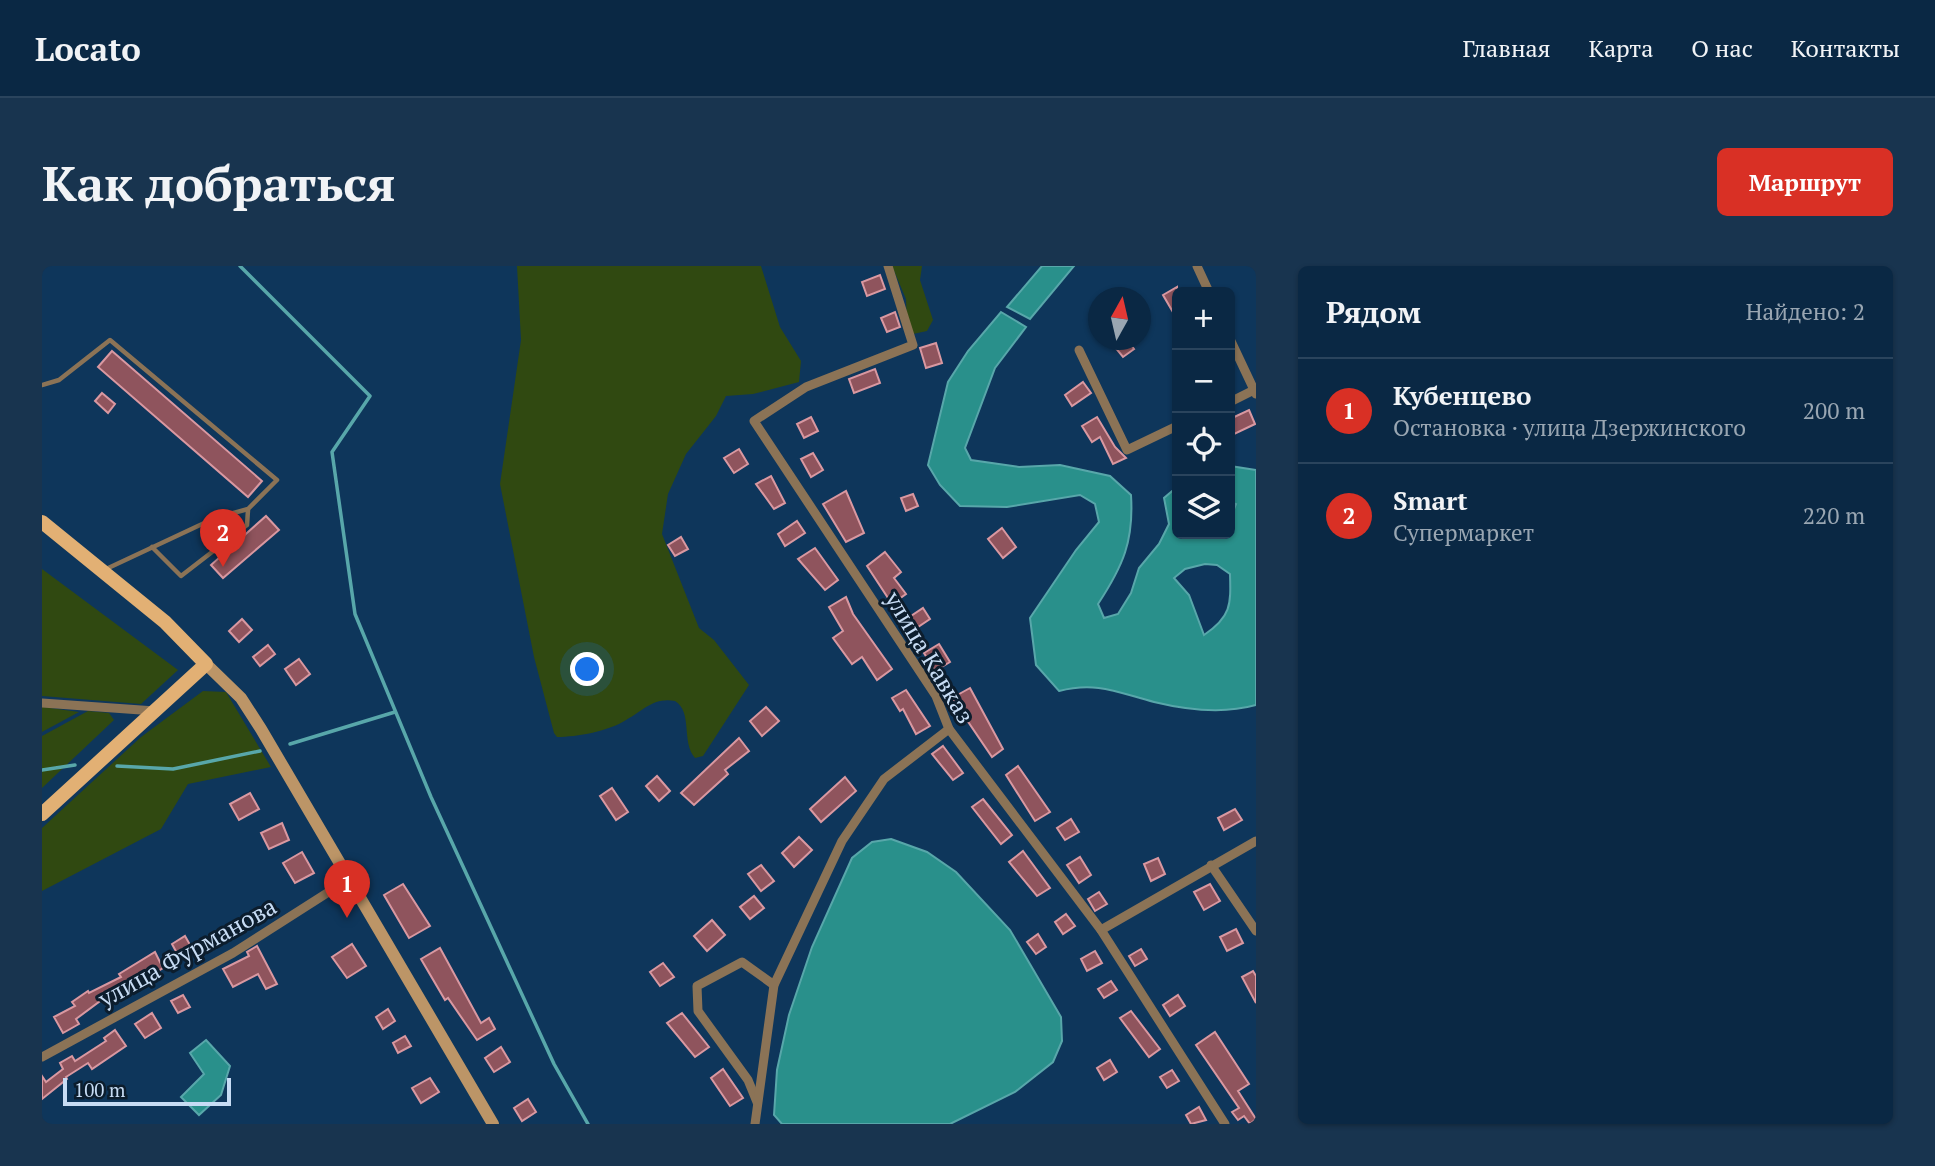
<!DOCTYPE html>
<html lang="ru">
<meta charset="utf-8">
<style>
body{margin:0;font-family:"PT Serif",serif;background:#18344f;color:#f1f3f6}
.controls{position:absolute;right:21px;top:21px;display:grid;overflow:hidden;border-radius:10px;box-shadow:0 2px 5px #0004}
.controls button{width:63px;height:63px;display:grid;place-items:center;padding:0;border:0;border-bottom:2px solid #2a445d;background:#0a2844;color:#f1f3f6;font:35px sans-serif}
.compass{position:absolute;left:1046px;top:21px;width:63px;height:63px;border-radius:50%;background:#0a2844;box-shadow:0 2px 5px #0004;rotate:8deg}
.scale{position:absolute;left:21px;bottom:18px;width:168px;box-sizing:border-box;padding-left:7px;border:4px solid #c7dcf4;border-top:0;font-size:19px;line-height:24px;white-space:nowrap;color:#c7dcf4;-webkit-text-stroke:5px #0c1d2d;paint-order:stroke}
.you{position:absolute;left:546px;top:404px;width:24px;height:24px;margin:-18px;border:5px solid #fff;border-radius:50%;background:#1a73e8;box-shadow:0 0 0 10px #1a73e833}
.badge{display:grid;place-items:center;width:46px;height:46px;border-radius:50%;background:#d93025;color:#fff;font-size:23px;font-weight:700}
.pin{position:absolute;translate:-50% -58px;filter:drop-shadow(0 2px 4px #0008)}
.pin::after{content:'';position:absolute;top:37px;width:24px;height:21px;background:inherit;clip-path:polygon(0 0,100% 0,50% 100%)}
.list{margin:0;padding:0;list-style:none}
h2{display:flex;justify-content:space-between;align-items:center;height:91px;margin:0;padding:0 28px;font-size:30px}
h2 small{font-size:23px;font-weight:400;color:#99a6b2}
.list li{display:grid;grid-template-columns:46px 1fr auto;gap:21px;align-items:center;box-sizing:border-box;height:105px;padding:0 28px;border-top:2px solid #2a445d}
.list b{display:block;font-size:26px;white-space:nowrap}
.list p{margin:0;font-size:23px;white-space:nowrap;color:#99a6b2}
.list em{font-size:23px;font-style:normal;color:#99a6b2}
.icon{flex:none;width:38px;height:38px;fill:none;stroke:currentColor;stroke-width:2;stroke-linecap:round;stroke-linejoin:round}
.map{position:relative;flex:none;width:1214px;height:858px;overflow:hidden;border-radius:10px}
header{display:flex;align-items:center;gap:42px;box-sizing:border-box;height:98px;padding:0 35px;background:#0a2844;border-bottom:2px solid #2a445d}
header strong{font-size:33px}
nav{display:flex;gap:38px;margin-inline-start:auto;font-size:24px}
.intro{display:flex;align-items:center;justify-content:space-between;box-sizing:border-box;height:168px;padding:0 42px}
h1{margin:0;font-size:49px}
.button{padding:18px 32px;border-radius:10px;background:#d93025;color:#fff;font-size:24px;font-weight:700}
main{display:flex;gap:42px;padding:0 42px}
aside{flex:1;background:#0a2844;border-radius:10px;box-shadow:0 2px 5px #0004}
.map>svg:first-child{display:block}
.green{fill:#304911}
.water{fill:#29908b;stroke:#58a7aa;stroke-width:2;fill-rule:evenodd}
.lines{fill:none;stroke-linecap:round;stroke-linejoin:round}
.stream{stroke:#58a7aa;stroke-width:3.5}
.building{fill:#8f545d;stroke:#d998a1;stroke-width:2}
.service{stroke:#8b7356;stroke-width:4.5}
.minor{stroke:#8b7356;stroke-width:9}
.secondary{stroke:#bc9567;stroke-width:12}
.primary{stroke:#e2b074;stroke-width:14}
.labels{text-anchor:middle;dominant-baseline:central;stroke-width:6;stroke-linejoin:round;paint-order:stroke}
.street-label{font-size:24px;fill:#c7dcf4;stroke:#0c1d2d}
</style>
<header>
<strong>Locato</strong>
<nav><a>Главная</a><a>Карта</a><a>О нас</a><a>Контакты</a></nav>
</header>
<div class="intro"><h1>Как добраться</h1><a class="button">Маршрут</a></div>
<main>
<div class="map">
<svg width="1214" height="858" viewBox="0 0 1214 858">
<rect width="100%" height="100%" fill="#0e365b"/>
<g class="green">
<path d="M475 0H719L738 61 759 95 757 116 711 128 684 130 674 150 644 188 626 228 620 268 657 362 672 374 707 419 661 490 653 492C639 476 651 446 633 435 612 431 602 444 584 454 567 465 535 471 515 471L512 467 492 391 458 218 479 74Z"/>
<path d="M850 0H880L878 14 891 54 885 65 871 68 865 61 864 33Z"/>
<path d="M0 303 136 404 99 438 0 430Z"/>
<path d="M161 425 184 426 229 501 146 518 119 563 0 625V562L99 471Z"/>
<path d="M0 441H1L37 446 0 466Z"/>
<path d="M46 445 67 447 72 454 0 522V470Z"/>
</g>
<g class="water">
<path d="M1000 0H1032L988 53 965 41Z"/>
<path d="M959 46 984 61 953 102 923 182 929 194 977 201 1018 199 1068 210 1089 229C1092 275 1081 300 1056 338L1062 352 1076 348 1089 327 1097 302 1117 278 1127 258 1122 232 1135 221V268H1188V253L1194 238 1188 236V200L1214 204V439C1182 448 1145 444 1112 436 1077 427 1055 415 1017 425L994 399 988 352 1034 284 1057 256 1053 238 1038 229 965 241 918 240 898 219 886 199 906 116 926 85ZM1163 298 1175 299 1188 308C1189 339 1189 351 1162 369L1147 329 1132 312 1143 303Z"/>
<path d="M849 573 885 586 914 606 968 664 1019 751 1020 775 1011 796 973 826 908 858H740L732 849 735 804 747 749 770 681 810 592 830 576Z"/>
<path d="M164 774 188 800 179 829 157 849 139 831 162 808 148 787Z"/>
</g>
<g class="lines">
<g class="stream">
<path d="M198 0 328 130 290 186 313 348 389 531 512 798 546 858"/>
<path d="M248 478 353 446"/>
<path d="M75 500 131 503 218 485"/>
<path d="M0 504 33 499"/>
</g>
</g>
<g class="building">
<path d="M838 9 843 23 825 30 820 16Z"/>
<path d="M1135 21V53L1121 29Z"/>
<path d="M853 46 858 61 845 66 839 52Z"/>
<path d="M1080 74H1085L1092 83 1081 91 1072 80Z"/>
<path d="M894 77 900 97 884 102 878 82Z"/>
<path d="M70 85 220 215 206 231 56 101Z"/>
<path d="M833 103 838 117 812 127 807 113Z"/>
<path d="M1041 116 1049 127 1030 140 1023 129Z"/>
<path d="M60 127 73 138 66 147 53 135Z"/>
<path d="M1207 144 1213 158 1188 170V153Z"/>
<path d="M769 151 776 165 762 172 755 158Z"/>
<path d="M1055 151 1073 181 1084 192 1071 198 1058 171 1050 176 1040 160Z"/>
<path d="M697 183 706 198 692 207 682 192Z"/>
<path d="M771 187 781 204 769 211 759 193Z"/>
<path d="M729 210 743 237 732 243 714 218Z"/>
<path d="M804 225 822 267 804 276 781 238Z"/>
<path d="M871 228 876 240 864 245 859 232Z"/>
<path d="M224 250 237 264 181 312 169 299Z"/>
<path d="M755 255 763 267 743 280 736 268Z"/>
<path d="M960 262 974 281 961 292 946 273Z"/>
<path d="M639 271 646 283 633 290 626 279Z"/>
<path d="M773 282 796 314 783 324 756 293Z"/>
<path d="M843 286 859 306 852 312 864 328 850 338 825 300Z"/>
<path d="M804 331 811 348 850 403 835 414 820 391 810 398 791 372 801 365 787 341Z"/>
<path d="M881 342 888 353 867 367 860 356Z"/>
<path d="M200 353 210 364 197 376 187 365Z"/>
<path d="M897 378 908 396 893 405 882 387Z"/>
<path d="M226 379 233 388 218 400 211 391Z"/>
<path d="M257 393 268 408 254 419 243 403Z"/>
<path d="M928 422 961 483 950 491 910 432Z"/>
<path d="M864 424 888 460 874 468 861 443 858 445 850 432Z"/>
<path d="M724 441 737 455 720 470 708 455Z"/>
<path d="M697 472 707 485 683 504 686 508 652 539 639 527Z"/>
<path d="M901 480 921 507 911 514 890 488Z"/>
<path d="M976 500 1008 546 993 555 964 509Z"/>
<path d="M615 510 628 525 617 535 604 520Z"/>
<path d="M803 511 814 525 779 556 768 543Z"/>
<path d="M570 522 586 546 574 554 558 530Z"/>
<path d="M208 527 217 543 197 554 188 538Z"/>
<path d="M941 533 970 569 959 578 930 541Z"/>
<path d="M1193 543 1200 554 1182 564 1176 552Z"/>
<path d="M1029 553 1037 566 1023 574 1015 562Z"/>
<path d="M240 557 247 574 227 583 219 567Z"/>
<path d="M757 571 770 584 752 601 740 587Z"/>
<path d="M981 585 1008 622 995 630 967 596Z"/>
<path d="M260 586 272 607 253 617 241 597Z"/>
<path d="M1038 591 1049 609 1037 617 1025 599Z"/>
<path d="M1116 592 1123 608 1109 615 1102 598Z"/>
<path d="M719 599 732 615 719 625 706 608Z"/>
<path d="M361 618 388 660 367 672 342 629Z"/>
<path d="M1168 618 1178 635 1162 644 1152 626Z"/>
<path d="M1057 626 1065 638 1053 645 1046 633Z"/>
<path d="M712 630 722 642 708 653 698 641Z"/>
<path d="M1024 648 1033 660 1021 668 1013 656Z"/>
<path d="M670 654 683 669 665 685 652 670Z"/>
<path d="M1194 663 1201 677 1185 685 1178 671Z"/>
<path d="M996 668 1004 681 994 688 985 676Z"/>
<path d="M143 670 151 684 137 691 130 678Z"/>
<path d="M310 678 324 700 305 712 290 691Z"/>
<path d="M215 680 235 718 224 723 216 708 191 721 181 703 207 690 205 686Z"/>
<path d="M398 682 439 757 447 752 453 763 435 774 406 732 403 734 379 693Z"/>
<path d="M1099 683 1105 693 1093 700 1087 690Z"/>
<path d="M1053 685 1060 697 1045 705 1039 693Z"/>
<path d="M113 686 121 702 84 724 61 733 34 753 37 758 21 767 12 751 33 740 30 736 46 725 47 727 79 711 77 708Z"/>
<path d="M621 697 632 711 618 720 608 706Z"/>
<path d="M1211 705 1214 710V737L1200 711Z"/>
<path d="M1069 715 1075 724 1062 732 1056 723Z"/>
<path d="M141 729 148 741 136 747 129 735Z"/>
<path d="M1136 729 1143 740 1128 750 1121 739Z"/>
<path d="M346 743 353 755 341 763 334 751Z"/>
<path d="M1089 745 1118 783 1107 791 1078 752Z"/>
<path d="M110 747 119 762 103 772 93 758Z"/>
<path d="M640 747 667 781 653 791 625 757Z"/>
<path d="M73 764 84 780 50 803 46 797 24 811 25 813 0 833V810L4 816 21 803 18 797 30 790 33 795 64 775 62 772Z"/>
<path d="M1173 766 1207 818 1196 825 1214 853 1208 858 1202 850 1196 854 1190 846 1197 842 1154 779Z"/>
<path d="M363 770 369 780 356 787 351 777Z"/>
<path d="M459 781 468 796 452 806 443 792Z"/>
<path d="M1068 794 1075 806 1062 814 1055 802Z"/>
<path d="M681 803 701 832 688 840 669 812Z"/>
<path d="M1130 804 1137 815 1125 822 1118 811Z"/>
<path d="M388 812 397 826 379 837 370 822Z"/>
<path d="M486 833 494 846 480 855 472 842Z"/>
<path d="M1157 841 1164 854 1149 858 1144 849Z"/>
</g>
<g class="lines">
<g class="service">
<path d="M0 119 17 114 68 74 235 214 206 243 173 252 62 304"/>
<path d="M110 281 139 310 205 259 206 244"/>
</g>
<g class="minor">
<path d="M846 0 871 79 764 121 712 155 894 430 907 463 1059 664 1183 858"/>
<path d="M1155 0 1167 26"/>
<path d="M1188 73 1214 128"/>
<path d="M1037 84 1085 184 1135 160"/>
<path d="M1188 136 1212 124"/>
<path d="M0 437 113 445"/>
<path d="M1169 599 1214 665"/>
<path d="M1059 664 1214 575"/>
<path d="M0 791 191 687 307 613"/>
<path d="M715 836 706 814 656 745 655 720 700 696 732 719"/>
<path d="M713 858 732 719 800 575 842 513 907 463"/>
</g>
<path class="secondary" d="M164 398 199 432 219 463 451 858"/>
<path class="primary" d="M0 256 123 356 164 398 0 548"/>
</g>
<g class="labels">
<g class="street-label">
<text transform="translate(888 391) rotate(59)">улица Кавказ</text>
<text transform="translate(145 686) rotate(-29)">улица Фурманова</text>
</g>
</g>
</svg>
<div class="controls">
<button>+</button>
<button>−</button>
<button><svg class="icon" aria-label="locate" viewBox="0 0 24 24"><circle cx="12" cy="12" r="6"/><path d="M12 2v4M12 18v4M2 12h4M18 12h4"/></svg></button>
<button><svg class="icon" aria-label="layers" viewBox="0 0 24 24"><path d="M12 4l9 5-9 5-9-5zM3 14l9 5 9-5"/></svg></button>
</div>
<svg class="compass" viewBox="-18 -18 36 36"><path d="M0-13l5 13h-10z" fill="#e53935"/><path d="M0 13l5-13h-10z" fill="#99a6b2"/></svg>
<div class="scale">100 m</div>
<div class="you"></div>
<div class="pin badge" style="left:305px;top:652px">1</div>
<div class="pin badge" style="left:181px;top:301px">2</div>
</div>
<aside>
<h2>Рядом<small>Найдено: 2</small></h2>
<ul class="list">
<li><span class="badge">1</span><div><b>Кубенцево</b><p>Остановка · улица Дзержинского</p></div><em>200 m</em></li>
<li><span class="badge">2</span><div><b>Smart</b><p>Супермаркет</p></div><em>220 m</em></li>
</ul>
</aside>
</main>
